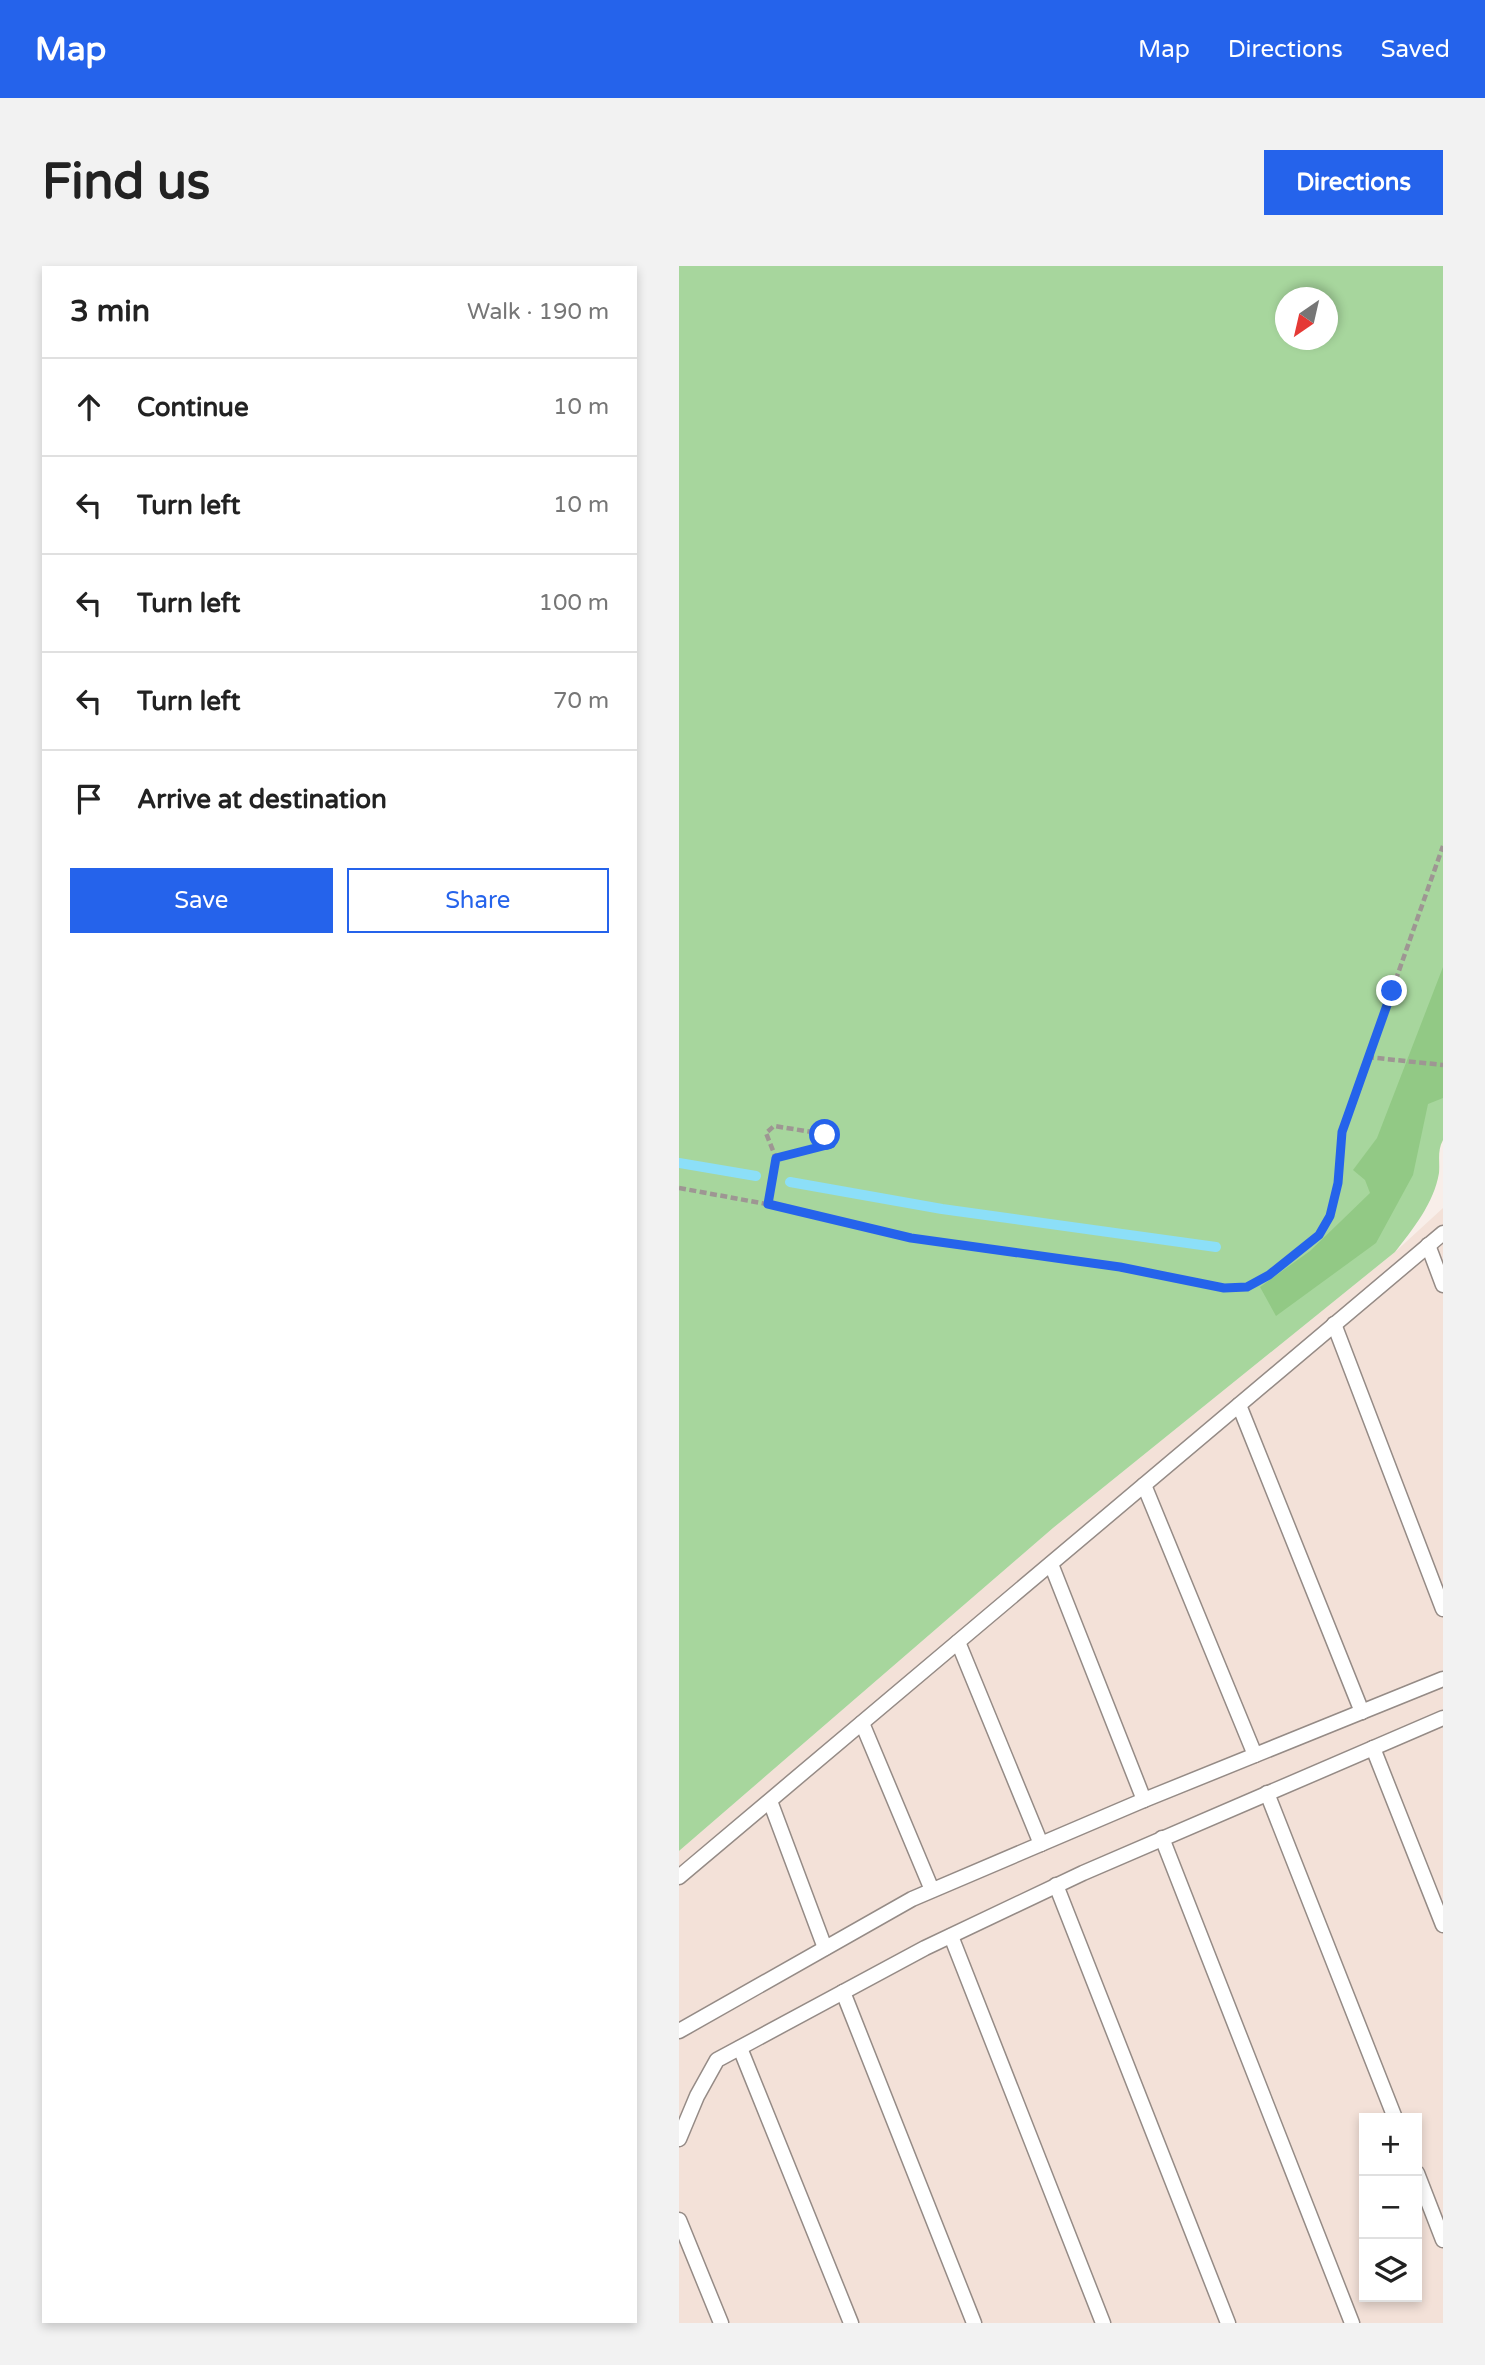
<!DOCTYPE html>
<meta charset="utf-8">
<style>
body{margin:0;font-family:"Varela Round",sans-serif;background:#f2f2f2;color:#222}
.controls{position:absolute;right:21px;bottom:21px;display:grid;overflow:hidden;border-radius:0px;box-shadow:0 4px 10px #0003}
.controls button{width:63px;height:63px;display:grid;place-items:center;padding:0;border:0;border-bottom:2px solid #e0e0e0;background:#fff;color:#222;font:35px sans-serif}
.compass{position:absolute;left:596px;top:21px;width:63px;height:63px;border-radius:50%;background:#fff;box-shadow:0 4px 10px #0003;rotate:214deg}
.stop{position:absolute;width:21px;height:21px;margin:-16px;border:5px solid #2563eb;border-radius:50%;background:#fff}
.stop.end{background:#2563eb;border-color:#fff;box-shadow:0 2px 7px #0008}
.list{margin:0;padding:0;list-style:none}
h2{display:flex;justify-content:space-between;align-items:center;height:91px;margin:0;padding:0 28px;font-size:30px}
h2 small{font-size:23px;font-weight:400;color:#767676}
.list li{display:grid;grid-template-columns:46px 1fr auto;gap:21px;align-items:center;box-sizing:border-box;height:98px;padding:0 28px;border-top:2px solid #e0e0e0}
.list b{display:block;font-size:26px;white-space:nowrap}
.list em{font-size:23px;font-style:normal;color:#767676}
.actions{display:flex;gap:14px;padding:21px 28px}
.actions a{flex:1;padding:16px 0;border:2px solid #2563eb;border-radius:0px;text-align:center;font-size:24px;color:#2563eb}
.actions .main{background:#2563eb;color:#fff}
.icon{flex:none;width:38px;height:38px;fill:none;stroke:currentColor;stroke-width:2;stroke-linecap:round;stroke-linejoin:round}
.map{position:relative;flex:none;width:764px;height:2057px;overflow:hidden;border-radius:0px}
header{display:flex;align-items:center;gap:42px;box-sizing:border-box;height:98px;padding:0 35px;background:#2563eb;color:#fff}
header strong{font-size:33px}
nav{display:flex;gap:38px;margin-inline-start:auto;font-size:24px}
.intro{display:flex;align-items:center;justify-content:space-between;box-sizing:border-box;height:168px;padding:0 42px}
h1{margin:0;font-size:49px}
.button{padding:18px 32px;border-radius:0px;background:#2563eb;color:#fff;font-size:24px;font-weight:700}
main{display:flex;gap:42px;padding:0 42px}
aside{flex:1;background:#fff;border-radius:0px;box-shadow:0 4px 10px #0003}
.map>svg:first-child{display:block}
.built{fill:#f3e1d8;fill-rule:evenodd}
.green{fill:#a7d69d;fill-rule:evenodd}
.forest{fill:#92c985}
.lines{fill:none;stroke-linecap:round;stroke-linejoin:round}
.stream{stroke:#8cdff8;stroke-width:10}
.lane-casing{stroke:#958b86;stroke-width:17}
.path{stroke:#9e9693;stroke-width:4.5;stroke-dasharray:7 3.5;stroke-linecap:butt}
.lane{stroke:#fff;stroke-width:14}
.route{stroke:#2563eb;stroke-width:9}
</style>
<header>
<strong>Map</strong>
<nav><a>Map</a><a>Directions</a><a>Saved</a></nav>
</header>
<div class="intro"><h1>Find us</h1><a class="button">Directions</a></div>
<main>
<aside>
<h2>3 min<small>Walk · 190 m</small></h2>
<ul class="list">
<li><svg class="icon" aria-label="ahead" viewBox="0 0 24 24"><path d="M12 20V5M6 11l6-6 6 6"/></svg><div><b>Continue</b></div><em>10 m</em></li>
<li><svg class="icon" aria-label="left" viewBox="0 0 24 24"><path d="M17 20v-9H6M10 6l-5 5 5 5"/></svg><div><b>Turn left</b></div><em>10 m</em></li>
<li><svg class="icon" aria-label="left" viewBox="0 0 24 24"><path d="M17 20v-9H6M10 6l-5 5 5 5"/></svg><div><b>Turn left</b></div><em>100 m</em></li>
<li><svg class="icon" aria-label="left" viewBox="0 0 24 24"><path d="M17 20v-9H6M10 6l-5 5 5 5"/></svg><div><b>Turn left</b></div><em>70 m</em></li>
<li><svg class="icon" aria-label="arrive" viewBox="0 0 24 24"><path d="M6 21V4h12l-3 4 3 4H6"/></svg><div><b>Arrive at destination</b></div></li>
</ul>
<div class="actions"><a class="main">Save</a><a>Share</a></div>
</aside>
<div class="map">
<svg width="764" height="2057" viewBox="0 0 764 2057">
<rect width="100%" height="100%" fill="#f8eee9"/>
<path class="built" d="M764 942V2057H0V1585L374 1262 716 986ZM685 1852H738V2031H685Z"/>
<path class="green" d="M0 0H764V874C758 885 761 895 760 907 755 937 734 963 716 986L374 1262 0 1585ZM606 32H648V74H606Z"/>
<path class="forest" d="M764 701V832L749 838 734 909 697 977 597 1050 581 1021 631 985 691 927 686 914 674 904 698 872Z"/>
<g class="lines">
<g class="stream">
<path d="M0 897 77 910"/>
<path d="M111 916 263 943 537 981"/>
</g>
<defs>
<g id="lane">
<path d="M749 979 764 1019"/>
<path d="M655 1058 764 1343"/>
<path d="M560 1139 683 1446"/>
<path d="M465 1219 576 1489"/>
<path d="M372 1298 465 1534"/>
<path d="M279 1376 362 1578"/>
<path d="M183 1457 253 1624"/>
<path d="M694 1482 764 1659"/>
<path d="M588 1527 716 1852"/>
<path d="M91 1535 146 1682"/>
<path d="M483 1572 673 2057"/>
<path d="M0 1611 764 967"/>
<path d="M377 1619 549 2057"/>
<path d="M272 1670 424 2057"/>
<path d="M164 1726 295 2057"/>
<path d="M0 1765 233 1633 465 1534 764 1413"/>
<path d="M61 1782 172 2057"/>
<path d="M0 1873 18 1830 38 1794 246 1682 404 1607 764 1452"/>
<path d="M738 1907 764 1974"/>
<path d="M0 1954 42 2057"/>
</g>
</defs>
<use href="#lane" class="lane-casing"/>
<g class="path">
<path d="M688 791 764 799"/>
<path d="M0 922 131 946 232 972 441 1001 545 1022 567 1021 590 1009 640 969 651 950 659 917 663 866 764 580"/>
<path d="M89 938 97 892 152 878 146 868 95 860 87 867 97 892"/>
</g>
<use href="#lane" class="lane"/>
</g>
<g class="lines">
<path class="route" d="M146 869 152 878 97 892 89 938 232 972 441 1001 545 1022 568 1021 590 1009 640 969 651 950 659 917 663 866 713 725"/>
</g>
</svg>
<div class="controls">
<button>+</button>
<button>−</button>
<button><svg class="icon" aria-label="layers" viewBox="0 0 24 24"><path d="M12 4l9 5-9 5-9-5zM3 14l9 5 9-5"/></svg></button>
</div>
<svg class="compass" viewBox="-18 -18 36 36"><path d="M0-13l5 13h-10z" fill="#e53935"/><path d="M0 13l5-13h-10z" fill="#767676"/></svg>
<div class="stop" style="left:146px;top:869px"></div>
<div class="stop end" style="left:713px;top:725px"></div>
</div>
</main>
